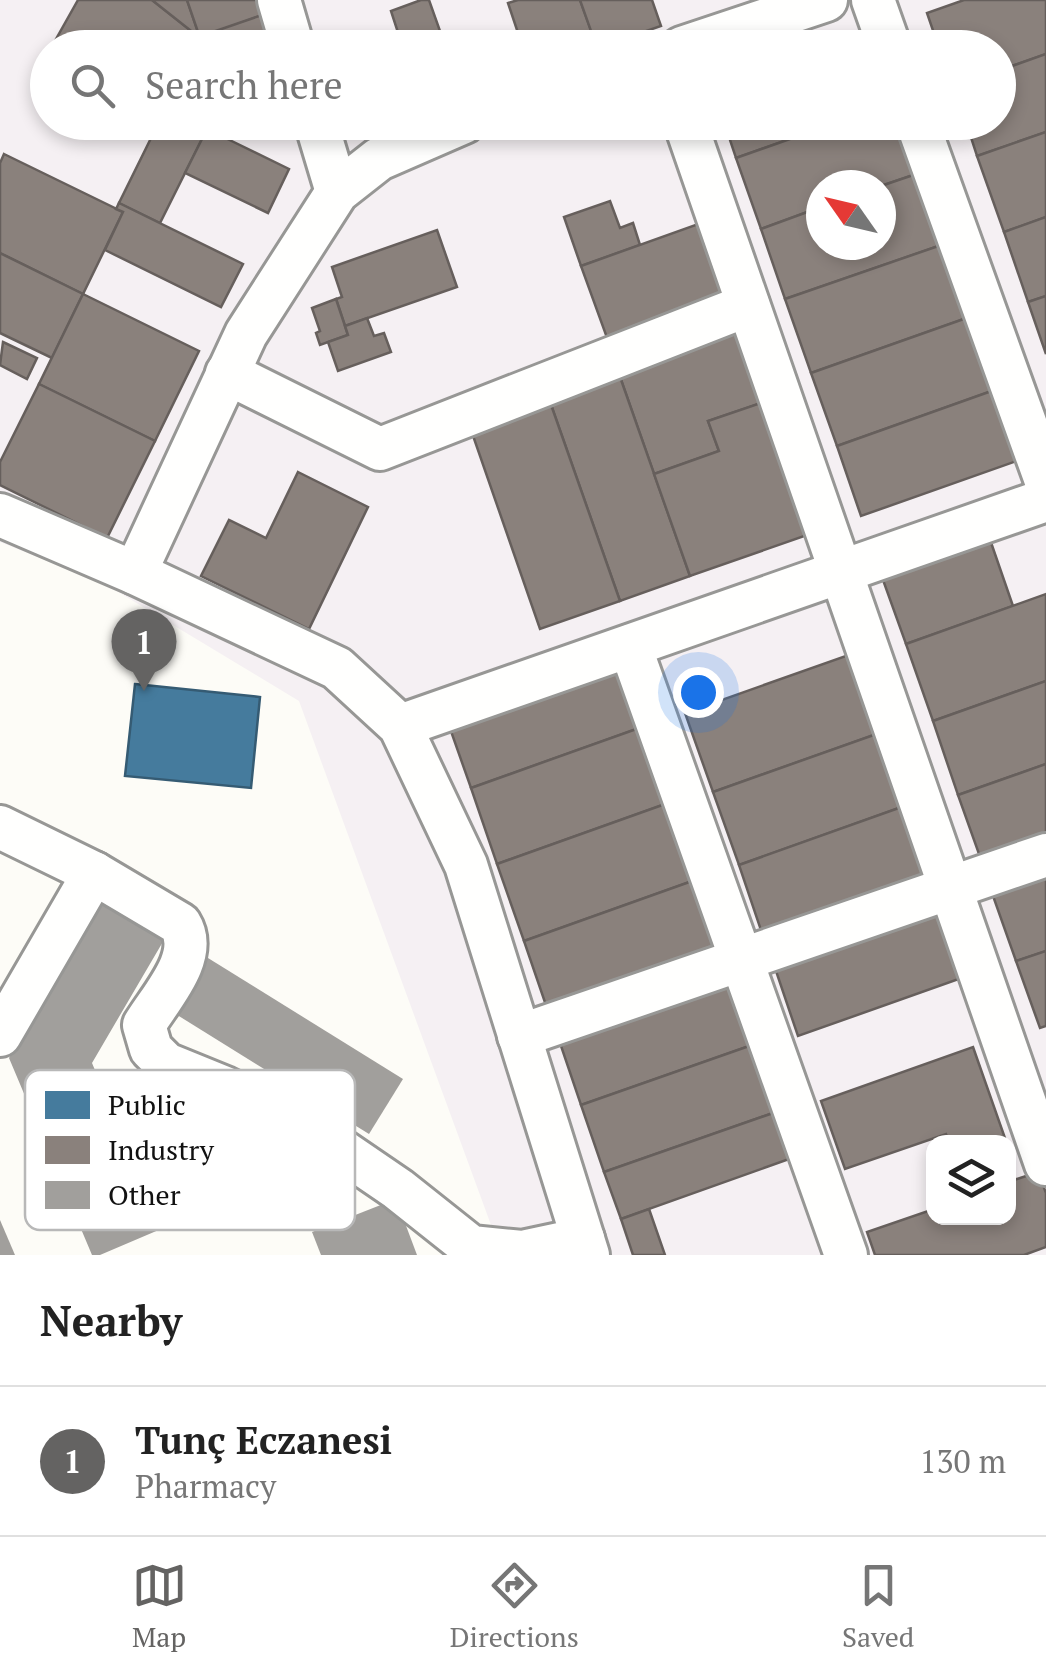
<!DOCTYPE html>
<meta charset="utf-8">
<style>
body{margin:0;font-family:"PT Serif",serif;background:#f2f2f2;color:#222}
.controls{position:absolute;right:30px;bottom:30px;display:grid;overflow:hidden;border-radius:20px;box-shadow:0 5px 15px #0003}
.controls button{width:90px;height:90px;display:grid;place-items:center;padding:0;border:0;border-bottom:2px solid #e0e0e0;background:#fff;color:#222;font:50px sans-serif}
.compass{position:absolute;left:806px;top:170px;width:90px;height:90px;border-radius:50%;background:#fff;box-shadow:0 5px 15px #0003;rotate:304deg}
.you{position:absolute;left:698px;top:692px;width:35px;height:35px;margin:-25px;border:8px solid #fff;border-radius:50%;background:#1a73e8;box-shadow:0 0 0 15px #1a73e833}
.badge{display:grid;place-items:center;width:65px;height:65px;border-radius:50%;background:#646362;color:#fff;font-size:32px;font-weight:700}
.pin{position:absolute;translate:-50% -82px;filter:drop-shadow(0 2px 5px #0008)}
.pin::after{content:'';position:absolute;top:52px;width:35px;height:30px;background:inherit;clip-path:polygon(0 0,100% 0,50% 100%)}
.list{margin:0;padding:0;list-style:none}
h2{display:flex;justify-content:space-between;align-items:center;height:130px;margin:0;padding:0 40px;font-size:42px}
h2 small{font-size:32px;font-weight:400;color:#767676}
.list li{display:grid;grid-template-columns:65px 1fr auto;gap:30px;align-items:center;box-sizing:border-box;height:150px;padding:0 40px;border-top:2px solid #e0e0e0}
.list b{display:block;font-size:38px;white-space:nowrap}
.list p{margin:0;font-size:32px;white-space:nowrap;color:#767676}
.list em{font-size:32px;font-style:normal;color:#767676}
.icon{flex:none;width:55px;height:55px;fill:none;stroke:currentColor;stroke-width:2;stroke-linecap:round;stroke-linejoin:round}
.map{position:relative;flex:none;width:1046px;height:1255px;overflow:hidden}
.search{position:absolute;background:#fff;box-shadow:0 5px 15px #0003;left:30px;right:30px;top:30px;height:110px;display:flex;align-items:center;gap:25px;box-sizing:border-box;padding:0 35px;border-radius:55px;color:#767676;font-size:38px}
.sheet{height:280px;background:#fff}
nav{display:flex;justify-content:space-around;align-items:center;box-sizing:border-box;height:140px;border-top:2px solid #e0e0e0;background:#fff;font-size:28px;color:#767676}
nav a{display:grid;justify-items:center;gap:5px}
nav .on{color:#646362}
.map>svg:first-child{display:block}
.industrial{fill:#f5f0f3;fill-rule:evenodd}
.public{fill:#457b9d;stroke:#355b73;stroke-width:2.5}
.industry{fill:#8a817c;stroke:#665f5c;stroke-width:2.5}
.building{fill:#a19f9c}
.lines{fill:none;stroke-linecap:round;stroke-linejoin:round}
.minor-casing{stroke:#979795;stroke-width:48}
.minor{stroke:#fffffe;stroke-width:42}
.key{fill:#fff;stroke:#b8b8b8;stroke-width:2.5}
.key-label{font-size:28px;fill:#111}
</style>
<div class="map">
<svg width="1046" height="1255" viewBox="0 0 1046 1255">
<rect width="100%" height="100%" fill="#fdfcf7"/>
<path class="industrial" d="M0 0H1046V1255H502L299 701 105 584 0 542ZM48 48H998V122H48ZM821 185H881V245H821ZM934 1142H1008V1218H934Z"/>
<path class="public" d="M135 684 260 697 251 788 125 776Z"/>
<g class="industry">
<path d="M78 0H152L200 38 196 48H51Z"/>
<path d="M152 0H187L200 38Z"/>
<path d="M187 0H272L276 10 200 38Z"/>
<path d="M421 0H429L446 48H403L391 11Z"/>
<path d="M518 0H580L592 33 553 48H523L508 3Z"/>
<path d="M580 0H652L661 26 597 48Z"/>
<path d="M964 0H1046V54L998 71V48H939L927 13Z"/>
<path d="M265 14 272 48H196L201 36Z"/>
<path d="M875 28 882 48H821Z"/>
<path d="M1046 54V132L977 156 966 122H998V71Z"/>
<path d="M159 122H194L207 129 160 223 119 203Z"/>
<path d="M724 122H838L736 158Z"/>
<path d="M838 122H908L925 171 881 186 821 185V207L761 229 736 158Z"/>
<path d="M207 129 289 169 268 213 185 173Z"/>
<path d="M1046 132V217L1004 232 977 156Z"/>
<path d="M4 154 123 212 83 294 0 253V163Z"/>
<path d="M925 171 950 242 785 299 761 229 821 207V245H881V186Z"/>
<path d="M610 201 620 228 633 223 640 245 581 266 564 217Z"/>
<path d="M119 203 243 264 221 307 105 250 123 212 116 209Z"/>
<path d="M1046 217V296L1028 302 1004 232Z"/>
<path d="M701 223 730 304 610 346 581 266Z"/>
<path d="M437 230 457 287 345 326 336 299 342 297 332 267Z"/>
<path d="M950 242 975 315 811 373 785 299Z"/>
<path d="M0 253 83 294 52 358 0 333Z"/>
<path d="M83 294 199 351 155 441 39 384Z"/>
<path d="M1046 296V354L1028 302Z"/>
<path d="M336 299 348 335 320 345 316 333 320 331 312 308Z"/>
<path d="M975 315 1000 388 837 446 811 373Z"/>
<path d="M367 318 374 336 384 333 391 352 338 371 328 342 348 335 345 326Z"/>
<path d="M739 332 764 402 708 421 719 451 654 474 619 374Z"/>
<path d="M3 342 37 358 27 379 0 365Z"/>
<path d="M619 374 690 576 620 601 549 399Z"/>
<path d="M39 384 155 441 107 538 0 485V462Z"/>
<path d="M1000 388 1025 458 861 516 837 446Z"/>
<path d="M549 399 620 601 540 629 470 427Z"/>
<path d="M764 402 810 534 690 576 654 474 719 451 708 421Z"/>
<path d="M298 472 368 507 309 629 201 576 229 520 266 538Z"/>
<path d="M986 528 1013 606 906 644 878 566Z"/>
<path d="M1046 594V681L933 721 906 644Z"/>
<path d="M857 652 885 731 713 792 685 713Z"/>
<path d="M617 656 642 727 471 788 446 717Z"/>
<path d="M1046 681V764L958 795 933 721Z"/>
<path d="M642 727 668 803 497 864 471 788Z"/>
<path d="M885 731 910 804 739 865 713 792Z"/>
<path d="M1046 764V846L984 868 958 795Z"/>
<path d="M668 803 695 880 524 941 497 864Z"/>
<path d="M910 804 937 881 765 942 739 865Z"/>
<path d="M1046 874V951L1016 961 992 893Z"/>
<path d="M695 880 722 957 550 1017 524 941Z"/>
<path d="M946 908 970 975 798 1036 775 968Z"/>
<path d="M1046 951V1026L1040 1028 1016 961Z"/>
<path d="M730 980 752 1045 581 1105 559 1040Z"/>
<path d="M752 1045 776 1112 604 1172 581 1105Z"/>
<path d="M973 1047 1006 1141 949 1142 946 1134 845 1169 821 1101Z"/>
<path d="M776 1112 792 1158 621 1219 604 1172Z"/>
<path d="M1038 1172 1046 1193V1247L1024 1255H875L867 1232 934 1209V1218H1008V1182Z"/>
<path d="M649 1209 665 1255H633L621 1219Z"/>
</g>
<g class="building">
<path d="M107 890 171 928 92 1063 161 1229 100 1255H92L9 1058Z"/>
<path d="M208 958 403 1079 369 1134 174 1013Z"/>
<path d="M396 1199 417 1255H321L312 1232Z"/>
<path d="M0 1220 15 1255H0Z"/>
</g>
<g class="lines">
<defs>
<g id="minor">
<path d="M279 0 293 48"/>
<path d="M873 0 890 48"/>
<path d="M682 48 826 0"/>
<path d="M316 122 337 192"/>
<path d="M685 122 1046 1164"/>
<path d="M917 122 1046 481"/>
<path d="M227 373 380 449 748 305"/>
<path d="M0 515 135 573 337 668 400 726 466 865 588 1255"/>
<path d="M135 573 246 334 337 192 379 159 464 122"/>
<path d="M630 646 846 1255"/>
<path d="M400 726 1046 500"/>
<path d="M0 827 94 873 180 924C200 956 161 997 144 1025L151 1049 166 1064 225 1088 316 1133 398 1189 471 1247 522 1252 583 1239"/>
<path d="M0 1035 94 873"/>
<path d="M519 1036 1046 855"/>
</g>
</defs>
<use href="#minor" class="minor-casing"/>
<use href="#minor" class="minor"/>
</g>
<rect x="25" y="1070" width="330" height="160" rx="15" class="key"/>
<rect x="45" y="1091" width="45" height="28" fill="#457b9d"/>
<rect x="45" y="1136" width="45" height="28" fill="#8a817c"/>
<rect x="45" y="1181" width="45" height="28" fill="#a19f9c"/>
<g class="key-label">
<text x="108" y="1115">Public</text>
<text x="108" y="1160">Industry</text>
<text x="108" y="1205">Other</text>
</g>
</svg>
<div class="controls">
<button><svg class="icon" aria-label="layers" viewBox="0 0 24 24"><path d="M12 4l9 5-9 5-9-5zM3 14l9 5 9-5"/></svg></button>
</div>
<svg class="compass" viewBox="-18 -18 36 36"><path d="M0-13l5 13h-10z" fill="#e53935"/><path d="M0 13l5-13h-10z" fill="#767676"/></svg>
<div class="you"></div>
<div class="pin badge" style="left:144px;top:691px">1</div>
<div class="search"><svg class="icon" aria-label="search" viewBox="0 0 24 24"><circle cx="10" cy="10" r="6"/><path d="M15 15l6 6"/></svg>Search here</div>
</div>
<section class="sheet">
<h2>Nearby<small></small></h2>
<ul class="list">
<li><span class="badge">1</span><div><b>Tunç Eczanesi</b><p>Pharmacy</p></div><em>130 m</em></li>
</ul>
</section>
<nav>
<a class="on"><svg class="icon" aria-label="map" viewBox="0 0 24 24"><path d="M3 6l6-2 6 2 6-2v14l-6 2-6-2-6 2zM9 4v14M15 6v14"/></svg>Map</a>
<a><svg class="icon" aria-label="directions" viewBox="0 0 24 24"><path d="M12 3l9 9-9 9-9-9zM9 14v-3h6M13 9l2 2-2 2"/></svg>Directions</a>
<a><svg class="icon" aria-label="saved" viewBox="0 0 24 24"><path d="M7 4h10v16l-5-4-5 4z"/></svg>Saved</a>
</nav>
